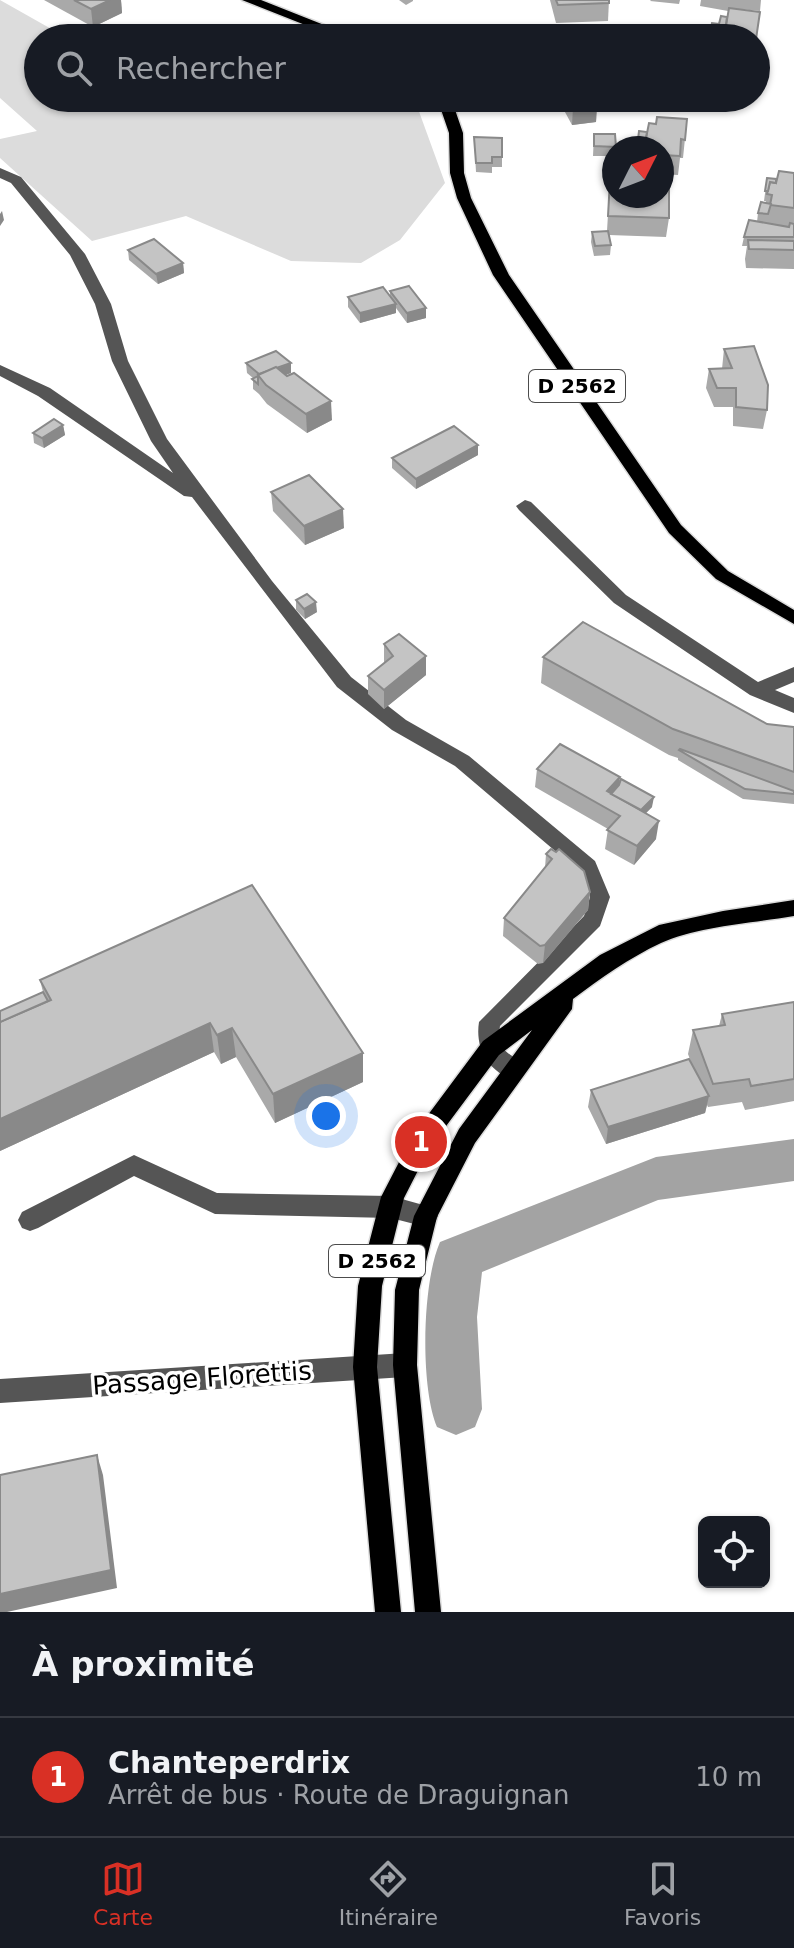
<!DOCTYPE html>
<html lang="fr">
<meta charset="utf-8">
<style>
body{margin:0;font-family:"DejaVu Sans",sans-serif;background:#242831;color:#f1f3f6}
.controls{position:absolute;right:24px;bottom:24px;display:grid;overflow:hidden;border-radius:12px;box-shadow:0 2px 6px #0004}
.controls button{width:72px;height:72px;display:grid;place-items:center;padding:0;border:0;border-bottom:2px solid #363941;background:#171b24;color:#f1f3f6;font:40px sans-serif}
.compass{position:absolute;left:602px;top:136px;width:72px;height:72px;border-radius:50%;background:#171b24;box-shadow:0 2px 6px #0004;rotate:48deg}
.you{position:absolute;left:326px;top:1116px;width:28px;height:28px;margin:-20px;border:6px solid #fff;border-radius:50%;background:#1a73e8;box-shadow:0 0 0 12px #1a73e833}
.badge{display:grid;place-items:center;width:52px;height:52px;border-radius:50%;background:#d93025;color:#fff;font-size:26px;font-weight:700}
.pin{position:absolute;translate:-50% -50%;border:4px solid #fff;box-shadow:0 2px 8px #0006}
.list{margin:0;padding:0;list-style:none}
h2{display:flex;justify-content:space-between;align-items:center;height:104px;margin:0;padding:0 32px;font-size:34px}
h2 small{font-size:26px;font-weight:400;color:#9ea1a6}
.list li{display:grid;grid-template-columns:52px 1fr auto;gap:24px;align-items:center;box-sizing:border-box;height:120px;padding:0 32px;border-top:2px solid #363941}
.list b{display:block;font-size:30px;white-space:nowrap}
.list p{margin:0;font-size:26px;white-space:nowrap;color:#9ea1a6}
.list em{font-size:26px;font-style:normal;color:#9ea1a6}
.icon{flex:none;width:44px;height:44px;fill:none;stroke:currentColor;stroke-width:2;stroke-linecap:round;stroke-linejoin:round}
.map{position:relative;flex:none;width:794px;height:1612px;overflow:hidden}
.search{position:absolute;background:#171b24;box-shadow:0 2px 6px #0004;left:24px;right:24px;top:24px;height:88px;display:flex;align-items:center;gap:20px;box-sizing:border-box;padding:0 28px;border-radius:44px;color:#9ea1a6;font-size:30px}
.sheet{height:224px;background:#171b24}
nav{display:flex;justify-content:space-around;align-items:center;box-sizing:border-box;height:112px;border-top:2px solid #363941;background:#171b24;font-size:22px;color:#9ea1a6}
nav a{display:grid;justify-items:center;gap:4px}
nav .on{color:#d93025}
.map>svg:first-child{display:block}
.green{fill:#dcdcdc}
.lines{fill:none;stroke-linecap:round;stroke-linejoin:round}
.canal{fill:#a3a3a3;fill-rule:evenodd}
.major-casing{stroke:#dbdbdb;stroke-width:3}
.minor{fill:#555;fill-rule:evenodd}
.major{fill:#000;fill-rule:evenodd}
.wall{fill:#a9a9a9}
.shaded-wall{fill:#898989}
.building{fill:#c4c4c4;stroke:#898989;stroke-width:2}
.labels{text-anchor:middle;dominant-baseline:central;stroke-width:7;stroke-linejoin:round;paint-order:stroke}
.shield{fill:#fff;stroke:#4c4c4c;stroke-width:2}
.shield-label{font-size:20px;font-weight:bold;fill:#000}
.near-street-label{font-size:26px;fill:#000;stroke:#fff}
</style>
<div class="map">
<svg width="794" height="1612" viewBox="0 0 794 1612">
<rect width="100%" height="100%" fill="#fff"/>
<path class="green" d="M0 0 62 35 158 27 272 38H38V98H403L417 106 445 183 400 240 361 263 291 261 186 216 92 241 0 158V139L37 131 0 98Z"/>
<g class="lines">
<path class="canal" d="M794 1139V1181L658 1200 482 1272 477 1317 482 1409 475 1427 456 1435 437 1427C420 1386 422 1283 440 1242L656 1157Z"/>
<defs>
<g id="major">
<path d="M242 0H261L357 38H338Z"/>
<path d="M437 98H451L463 133 464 173 471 198 509 275 681 525 728 571 794 610V624L716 579 669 533 493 275 457 198 450 173 449 133Z"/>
<path d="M794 900V916C753 923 698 926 661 943 629 958 601 978 573 999L572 1009 475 1143 437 1217 419 1290 417 1365 441 1612H415L393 1365 395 1290 414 1216 459 1129 532 1030 499 1055 429 1149 404 1198 382 1286 377 1367 401 1612H375L353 1367 358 1286 381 1197 413 1135 483 1041 600 955 659 925 723 911Z"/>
</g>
</defs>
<use href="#major" class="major-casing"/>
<g class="minor">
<path d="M0 168 21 177 85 254 111 304 128 361 167 439 272 581 351 677 406 720 469 756 595 861 610 897 600 926 500 1026C495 1056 514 1050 524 1070L521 1077 513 1080C487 1070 475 1048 479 1022L584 916 590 897 580 872 455 766 392 730 337 687 192 497 184 496 38 396 0 376V365L50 388 173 473 151 441 112 361 95 304 70 255 11 183 0 178Z"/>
<path d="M525 500 531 502 626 595 758 682 794 667V682L775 690 794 698V713L750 695 614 603 519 510 516 506Z"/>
<path d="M134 1155 217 1193 391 1196 434 1208 438 1216 434 1224 426 1227 391 1218 215 1214 134 1176 38 1228 30 1231 22 1228 18 1220 22 1212Z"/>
<path d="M405 1353 414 1357 417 1365 414 1373 405 1377 0 1403V1379Z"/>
</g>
<use href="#major" class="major"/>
</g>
<g class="wall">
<path d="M44 0H121L122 13 93 27Z"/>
<path d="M399 0H413V1L406 5Z"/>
<path d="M550 0H609L608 21 556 23Z"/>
<path d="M651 0H680L679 4 650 1Z"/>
<path d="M701 0H761L760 11 728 8V11L700 6Z"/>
<path d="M712 23 756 38H709Z"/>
<path d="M419 31 458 38H419Z"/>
<path d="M552 98H593L597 104 596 122 572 125 559 101H554Z"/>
<path d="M646 98H697L696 104 650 108Z"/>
<path d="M687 119 683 158H680L678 175 662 174V148L647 132 656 124Z"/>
<path d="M594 134 616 147 614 148V156H593Z"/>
<path d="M474 137 502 157V167H492V173L476 172Z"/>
<path d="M794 173V269L746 268 745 259 747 246H742L744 237 757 222 758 213 765 203 766 201H764L767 178 776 179Z"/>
<path d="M610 180 669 218 666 237 609 235 611 245 610 255 594 256 591 242 592 232 607 231Z"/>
<path d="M128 250 183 263 184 273 158 284 129 260Z"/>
<path d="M390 291 426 318 407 323 396 308V313L360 323 348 307V297L390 296Z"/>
<path d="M724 349 767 410 763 429 733 426V407H714L706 388 709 369H722Z"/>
<path d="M246 363 291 373 286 374 332 420 307 433 267 404 259 394 253 389V378L247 373Z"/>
<path d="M63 425 65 435 44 448 34 443 33 433Z"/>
<path d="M478 445V455L416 489 392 468V458Z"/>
<path d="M271 492 344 528 305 545 273 511Z"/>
<path d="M296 600 317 612 305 619 296 610Z"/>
<path d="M384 644 426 675 384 709 368 694V676L384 663Z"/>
<path d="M543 657 767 724 794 727V804L743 799 678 760V758L669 755 541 683Z"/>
<path d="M537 769 620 780 652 807 646 813 656 839 634 865 605 849 608 829 535 787Z"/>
<path d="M546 854 584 871 590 892 588 910 543 963 538 964 503 936 504 918 545 868Z"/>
<path d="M40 980 363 1053V1082L275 1123 236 1057 221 1064 214 1052 0 1151V1011L43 992Z"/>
<path d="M794 1002V1101L745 1110 742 1102 708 1107 707 1105 705 1113 606 1144 588 1107 591 1090 691 1062 688 1054 693 1030 719 1026 722 1014Z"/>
</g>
<g class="shaded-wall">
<path d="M110 0H121L122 13 93 27 91 9Z"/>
<path d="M608 98H639V100L608 103Z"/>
<path d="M597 104 596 122 572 125 573 107Z"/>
<path d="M2 211 4 220 0 226V214Z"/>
<path d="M183 263 184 273 158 284 156 274Z"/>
<path d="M396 304V313L360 323V313Z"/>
<path d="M426 308V318L407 323V313Z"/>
<path d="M291 363V373L278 378 273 370Z"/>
<path d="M331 401 332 420 307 433 306 414Z"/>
<path d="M63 425 65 435 44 448 42 438Z"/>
<path d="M478 445V455L416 489V479Z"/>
<path d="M343 509 344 528 305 545 304 526Z"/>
<path d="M316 602 317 612 305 619 304 609Z"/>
<path d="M426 656V675L384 709V690Z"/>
<path d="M620 777 618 795 606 800 605 810 607 791Z"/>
<path d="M654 797 652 807 633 826 634 817Z"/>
<path d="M659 821 656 839 634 865 637 846Z"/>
<path d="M590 892 588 910 543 963 545 945Z"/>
<path d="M210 1023 214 1052 0 1151V1119Z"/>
<path d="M232 1028 236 1057 221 1064 217 1035Z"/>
<path d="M363 1053V1082L275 1123 273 1094Z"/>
<path d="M709 1096 705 1113 606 1144 608 1127Z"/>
<path d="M97 1455 103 1475 117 1588 7 1612H0V1594Z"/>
</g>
<g class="building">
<path d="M74 0H110L91 9Z"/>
<path d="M556 0H609V3L558 5Z"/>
<path d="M729 8 760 12 756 39 733 38 734 32 725 31Z"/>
<path d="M721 16 727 17 724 38H709L712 23 719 24Z"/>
<path d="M433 25 458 38H431L419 31Z"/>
<path d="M475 33 484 38H462Z"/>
<path d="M569 98H593L597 104 573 107Z"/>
<path d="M657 117 687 119 685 140 681 139 680 156 662 155V148H644L649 123 656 124Z"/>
<path d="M639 131 647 132 644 148H637Z"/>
<path d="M594 134H615L616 147 594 146Z"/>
<path d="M474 137 502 138V157H492V163H476Z"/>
<path d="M779 171 794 173V208L770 205 772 195 767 194 770 182 776 183Z"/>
<path d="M767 178 776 179V183L770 182 768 191H765Z"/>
<path d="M610 180H614V196H662V183L669 184V218L608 216Z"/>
<path d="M761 202 771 204 768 214 758 213Z"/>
<path d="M749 220 789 227 790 223 794 224V237H744Z"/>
<path d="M608 231 611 245 595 246 592 232Z"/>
<path d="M154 239 183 263 156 274 128 250Z"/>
<path d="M748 240 794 241V250L749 249Z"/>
<path d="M409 286 426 308 407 313 390 291Z"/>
<path d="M383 287 396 304 360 313 348 297Z"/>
<path d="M754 346 768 385 767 410 736 407V388H717L709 369 732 368 724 349Z"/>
<path d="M276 351 291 363 259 374 246 363Z"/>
<path d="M276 367 287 376 294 373 331 401 306 414 266 385 258 375Z"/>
<path d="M258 376V384L252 379Z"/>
<path d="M54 419 63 425 42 438 33 433Z"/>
<path d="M454 426 478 445 416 479 392 458Z"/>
<path d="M309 475 343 509 304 526 271 492Z"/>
<path d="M307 594 316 602 304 609 296 600Z"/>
<path d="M583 622 767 724 794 727V772L673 729 543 657Z"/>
<path d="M399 634 426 656 384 690 368 676 393 656 384 644Z"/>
<path d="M560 744 620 777 607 791 659 821 637 846 607 830 620 816 537 769Z"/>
<path d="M680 749 794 791V794L745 789 679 750Z"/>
<path d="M621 779 654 797 641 810 611 794 619 785Z"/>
<path d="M551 849 556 852 559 849 584 871 590 892 545 945 540 946 504 918 552 859 546 854Z"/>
<path d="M252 885 363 1053 273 1094 232 1028 217 1035 210 1023 0 1119V1022L51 1000 40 980Z"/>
<path d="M43 992 48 1001 0 1022V1011Z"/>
<path d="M794 1002V1079L751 1086 749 1079 713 1084 693 1030 725 1025 722 1014Z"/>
<path d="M689 1059 709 1096 608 1127 591 1090Z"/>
<path d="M97 1455 111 1570 0 1594V1475Z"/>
</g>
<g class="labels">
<g class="shield">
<rect x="529" y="370" width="96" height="32" rx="6"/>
<rect x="329" y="1245" width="96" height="32" rx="6"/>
</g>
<g class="shield-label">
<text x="577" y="386">D 2562</text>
<text x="377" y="1261">D 2562</text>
</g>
<g class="near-street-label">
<text transform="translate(202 1378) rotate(-4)">Passage Florettis</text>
</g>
</g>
</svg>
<div class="controls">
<button><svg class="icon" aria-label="locate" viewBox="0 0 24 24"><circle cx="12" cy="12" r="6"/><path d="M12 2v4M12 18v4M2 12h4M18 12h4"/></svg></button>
</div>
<svg class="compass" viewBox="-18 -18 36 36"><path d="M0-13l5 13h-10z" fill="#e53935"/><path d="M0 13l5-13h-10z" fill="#9ea1a6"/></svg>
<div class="you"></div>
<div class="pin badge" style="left:421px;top:1142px">1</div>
<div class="search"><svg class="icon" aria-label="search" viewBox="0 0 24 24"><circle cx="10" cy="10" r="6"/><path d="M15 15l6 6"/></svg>Rechercher</div>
</div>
<section class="sheet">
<h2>À proximité<small></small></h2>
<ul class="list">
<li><span class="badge">1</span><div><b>Chanteperdrix</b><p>Arrêt de bus · Route de Draguignan</p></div><em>10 m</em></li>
</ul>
</section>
<nav>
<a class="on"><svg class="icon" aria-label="map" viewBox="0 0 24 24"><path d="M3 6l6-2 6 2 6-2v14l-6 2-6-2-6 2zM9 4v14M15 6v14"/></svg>Carte</a>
<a><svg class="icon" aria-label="directions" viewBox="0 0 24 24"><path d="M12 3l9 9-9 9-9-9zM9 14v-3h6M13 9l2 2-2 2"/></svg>Itinéraire</a>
<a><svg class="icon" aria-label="saved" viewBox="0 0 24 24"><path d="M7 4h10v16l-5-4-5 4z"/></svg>Favoris</a>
</nav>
